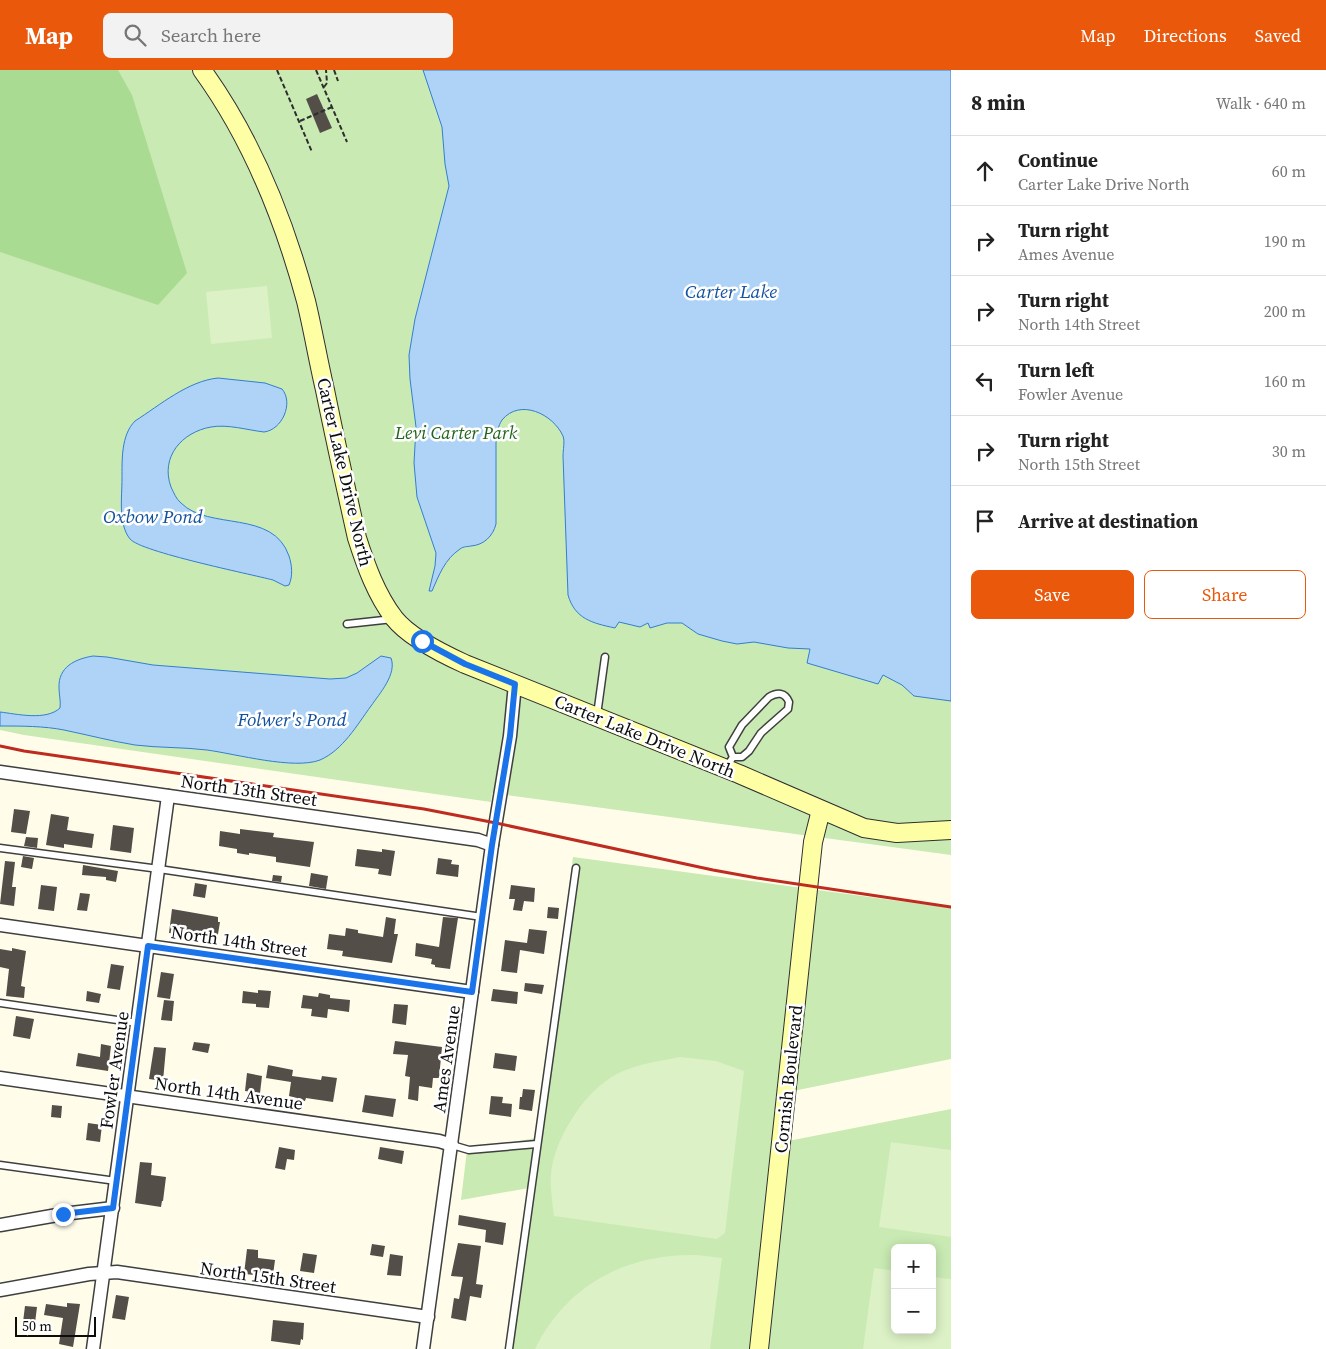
<!DOCTYPE html>
<meta charset="utf-8">
<style>
body{margin:0;font-family:"Source Serif 4",serif;background:#f2f2f2;color:#222}
.controls{position:absolute;right:15px;bottom:15px;display:grid;overflow:hidden;border-radius:8px;box-shadow:0 2px 12px #0003}
.controls button{width:45px;height:45px;display:grid;place-items:center;padding:0;border:0;border-bottom:1px solid #e0e0e0;background:#fff;color:#222;font:25px sans-serif}
.scale{position:absolute;left:15px;bottom:12px;width:81px;box-sizing:border-box;padding-left:5px;border:2px solid #0c0c0c;border-top:0;font-size:14px;line-height:18px;white-space:nowrap;color:#0c0c0c;-webkit-text-stroke:4px #fff;paint-order:stroke}
.stop{position:absolute;width:15px;height:15px;margin:-11px;border:4px solid #1a73e8;border-radius:50%;background:#fff}
.stop.end{background:#1a73e8;border-color:#fff;box-shadow:0 1px 5px #0008}
.list{margin:0;padding:0;list-style:none}
h2{display:flex;justify-content:space-between;align-items:center;height:65px;margin:0;padding:0 20px;font-size:21px}
h2 small{font-size:16px;font-weight:400;color:#767676}
.list li{display:grid;grid-template-columns:32px 1fr auto;gap:15px;align-items:center;box-sizing:border-box;height:70px;padding:0 20px;border-top:1px solid #e0e0e0}
.list b{display:block;font-size:19px;white-space:nowrap}
.list p{margin:0;font-size:16px;white-space:nowrap;color:#767676}
.list em{font-size:16px;font-style:normal;color:#767676}
.actions{display:flex;gap:10px;padding:15px 20px}
.actions a{flex:1;padding:11px 0;border:1px solid #ea580c;border-radius:8px;text-align:center;font-size:18px;color:#ea580c}
.actions .main{background:#ea580c;color:#fff}
.icon{flex:none;width:28px;height:28px;fill:none;stroke:currentColor;stroke-width:2;stroke-linecap:round;stroke-linejoin:round}
.map{position:relative;flex:none;width:951px;height:1279px;overflow:hidden}
header{display:flex;align-items:center;gap:30px;box-sizing:border-box;height:70px;padding:0 25px;background:#ea580c;color:#fff}
header strong{font-size:24px}
nav{display:flex;gap:28px;margin-inline-start:auto;font-size:18px}
.search{width:350px;height:45px;background:#f2f2f2;display:flex;align-items:center;gap:12px;box-sizing:border-box;padding:0 18px;border-radius:8px;color:#767676;font-size:19px}
main{display:flex}
aside{flex:1;background:#fff}
.map>svg:first-child{display:block}
.green{fill:#c9eab3;fill-rule:evenodd}
.forest{fill:#aadb92}
.pitch{fill:#dcf1c6}
.water{fill:#aed3f7;stroke:#337ed0}
.building{fill:#544e48}
.lines{fill:none;stroke-linecap:round;stroke-linejoin:round}
.lane-casing{stroke:#3f3f3f;stroke-width:9}
.street-casing{stroke:#3f3f3f;stroke-width:15}
.secondary-casing{stroke:#2e2e2e;stroke-width:20}
.path{stroke:#2e2e2e;stroke-width:2;stroke-dasharray:5 2.5;stroke-linecap:butt}
.lane{stroke:#fff;stroke-width:6}
.street{stroke:#fff;stroke-width:12}
.secondary{stroke:#feffa5;stroke-width:18}
.rail{stroke:#be2c21;stroke-width:3}
.route{stroke:#1a73e8;stroke-width:6}
.labels{text-anchor:middle;dominant-baseline:central;stroke-width:5;stroke-linejoin:round;paint-order:stroke}
.park-label{font-size:18px;font-style:italic;fill:#21641b;stroke:#fff}
.street-label{font-size:18px;fill:#0c0c0c;stroke:#fff}
.water-label{font-size:19px;font-style:italic;fill:#13519f;stroke:#fff}
</style>
<header>
<strong>Map</strong>
<div class="search"><svg class="icon" aria-label="search" viewBox="0 0 24 24"><circle cx="10" cy="10" r="6"/><path d="M15 15l6 6"/></svg>Search here</div>
<nav><a>Map</a><a>Directions</a><a>Saved</a></nav>
</header>
<main>
<div class="map">
<svg width="951" height="1279" viewBox="0 0 951 1279">
<rect width="100%" height="100%" fill="#fffdea"/>
<g class="green">
<path d="M0 0H697L951 224V785L492 723 491 732 24 665 0 660Z"/>
<path d="M573 787 951 838V989L788 1022 783 1072 951 1039V1279H508L529 1118 461 1130 467 1080 536 1068ZM895 1178H932V1260H895Z"/>
</g>
<path class="forest" d="M0 0H118L132 25 187 203 158 235 0 182Z"/>
<g class="pitch">
<path d="M267 216 272 268 211 274 206 222Z"/>
<path d="M680 987 716 991 744 1001 725 1163 717 1169 554 1146C552 1129 549 1113 552 1096 559 1062 586 1020 617 1004 636 994 660 991 680 987Z"/>
<path d="M891 1072 951 1080V1167L879 1157Z"/>
<path d="M697 1185 722 1188 710 1279H535C566 1215 627 1183 697 1185Z"/>
<path d="M874 1198 895 1201V1260H932V1207L951 1209V1279H863Z"/>
</g>
<g class="water">
<path d="M423 0H951V631L914 626 902 615 883 605 878 614 807 593 810 579 788 578 754 572 737 574 722 571 698 564 682 553H667L650 558 648 553 640 557 619 552 615 558C592 553 575 549 568 525L563 386C563 380 565 371 563 366 553 344 520 328 502 350 498 356 497 363 496 369V454C493 466 484 475 471 476 467 477 464 476 460 479 445 489 439 505 432 521H429L435 496 436 483 417 427 414 393 416 357 410 309 409 285 415 249 449 116 445 94 442 57Z"/>
<path d="M218 308 265 313 282 319C294 333 282 360 264 362 247 360 228 354 211 357 182 362 160 387 171 417 174 423 176 429 181 433 209 461 273 439 289 486 292 495 293 506 289 515L285 516 273 510C250 504 141 482 130 469 118 454 122 427 122 409 122 390 121 365 135 351 160 335 188 311 218 308Z"/>
<path d="M93 586 107 587 153 595 330 609 346 608 357 603 381 586 391 588C397 604 380 623 371 636 357 655 343 680 320 690 294 700 236 684 207 680 183 677 159 678 135 675 111 671 88 665 64 660 44 656 21 656 0 656V642C17 644 46 651 60 638 61 631 59 625 59 618 58 597 75 589 93 586Z"/>
</g>
<g class="building">
<path d="M317 24 332 58 320 63 306 29Z"/>
<path d="M14 739 30 741 26 764 11 762Z"/>
<path d="M51 744 69 747 67 760 94 764 92 778 64 774V778L46 775Z"/>
<path d="M113 755 134 758 131 783 110 780Z"/>
<path d="M240 759 274 763 273 767 314 772 310 797 276 792V787L249 783V785L237 783V779L219 776 220 761 240 764Z"/>
<path d="M26 767 38 768 37 778 24 776Z"/>
<path d="M357 779 382 782V779L395 781 391 806 378 804 379 799 355 796Z"/>
<path d="M23 786 34 788 32 799 21 797Z"/>
<path d="M438 788 452 790 451 794 459 795 458 807 436 804Z"/>
<path d="M5 791 15 792 12 817H16L14 836 0 834Z"/>
<path d="M83 795 118 801 116 812 106 810V807L82 805Z"/>
<path d="M311 803 328 806 326 819 309 816Z"/>
<path d="M273 805 282 806 281 812 272 811Z"/>
<path d="M195 813 207 815 205 828 193 826Z"/>
<path d="M41 815 57 817 54 841 38 839Z"/>
<path d="M511 815 535 818 534 832 524 831 522 841 513 840 515 829H509Z"/>
<path d="M80 823 90 824 87 841 77 840Z"/>
<path d="M548 837 559 838 558 849 547 848Z"/>
<path d="M172 839 218 847V852H220L217 870 205 869V867L169 863Z"/>
<path d="M386 847 396 849 394 864H398L392 893 342 886 343 881 327 879 329 864 345 866 346 858 358 860V863L383 867Z"/>
<path d="M443 847 458 848 450 899 435 897V895L431 894 432 889 415 886 416 873 439 877Z"/>
<path d="M529 859 547 861 544 884 520 880 517 903 501 901 505 870 527 873Z"/>
<path d="M12 878 26 881 21 916 25 917 24 928 6 926 9 899 0 897V879L12 881Z"/>
<path d="M111 894 124 896 120 920 107 918Z"/>
<path d="M161 902 174 904 170 929 157 927Z"/>
<path d="M525 913 544 915 542 924 524 921Z"/>
<path d="M493 919 518 922 517 934 491 931Z"/>
<path d="M258 920 271 921 269 938 256 937V934L242 933 243 921 258 923Z"/>
<path d="M87 921 101 924 99 933 86 931Z"/>
<path d="M319 923 330 925V928L350 930 349 942 328 939 327 948 311 946 312 939 301 938 303 925 318 927Z"/>
<path d="M164 930 174 931 172 951 161 950Z"/>
<path d="M394 934 408 935 406 955 392 953Z"/>
<path d="M16 946 34 949 30 969 13 966Z"/>
<path d="M395 971 442 977 439 1008H433L432 1018 419 1016 418 1031 408 1029 410 1007 405 1006 408 985 393 984Z"/>
<path d="M194 972 210 974 208 983 192 980Z"/>
<path d="M101 974 111 976 108 1001 76 996 78 983 100 987Z"/>
<path d="M154 977 166 978 163 1011 149 1009Z"/>
<path d="M495 983 517 986 515 1001 493 998Z"/>
<path d="M268 995 293 1000 292 1006 321 1010 322 1006 337 1008 333 1032 306 1028 305 1031 297 1030V1028L289 1026 291 1012 266 1008Z"/>
<path d="M247 1003 262 1006 260 1023 245 1021Z"/>
<path d="M523 1019 535 1020 532 1041 519 1039 520 1027H522Z"/>
<path d="M365 1025 396 1029 393 1047 362 1042Z"/>
<path d="M491 1026 503 1027 502 1033 512 1034 511 1047 489 1044Z"/>
<path d="M52 1035 62 1036 61 1048 51 1047Z"/>
<path d="M88 1053 102 1055 100 1072 86 1070Z"/>
<path d="M279 1077 295 1080 294 1090 287 1089 285 1100 275 1098Z"/>
<path d="M380 1077 404 1081 402 1094 378 1089Z"/>
<path d="M140 1092 152 1093 151 1105 166 1107 163 1131H162L161 1137 135 1133Z"/>
<path d="M459 1145 506 1153 503 1175 485 1172 486 1160 458 1155Z"/>
<path d="M458 1173 481 1176 476 1214 483 1215 481 1228 470 1226 466 1251 451 1248 454 1228 459 1229 463 1207 451 1206Z"/>
<path d="M372 1174 385 1176 383 1187 370 1185Z"/>
<path d="M247 1179 258 1180V1188L275 1190 273 1205 256 1202 255 1205 244 1204Z"/>
<path d="M303 1183 317 1185 314 1203 300 1201Z"/>
<path d="M390 1184 403 1186 401 1206 387 1205Z"/>
<path d="M116 1225 129 1227 125 1250 112 1248Z"/>
<path d="M67 1233 80 1234 73 1277 59 1274 63 1248 44 1245 46 1234 67 1237Z"/>
<path d="M25 1236 37 1237 35 1253 23 1252Z"/>
<path d="M273 1250 304 1253 303 1270 301 1269 300 1275 271 1271Z"/>
</g>
<g class="lines">
<defs>
<g id="lane">
<path d="M347 554 393 549"/>
<path d="M597 645 605 587"/>
<path d="M726 698 733 687H742L749 681 761 663 788 639 789 632C785 622 777 622 769 627L742 655 729 677 733 687"/>
<path d="M0 778 159 799 482 847"/>
<path d="M0 933 138 953"/>
<path d="M452 1075 469 1080 537 1074"/>
<path d="M0 1095 116 1111"/>
<path d="M509 1279 576 798"/>
</g>
<g id="street">
<path d="M0 702 478 770 492 775"/>
<path d="M0 855 472 922"/>
<path d="M0 1008 439 1071 452 1075"/>
<path d="M0 1155 63 1144 113 1138"/>
<path d="M0 1220 89 1204 117 1202 428 1247"/>
<path d="M93 1279 168 726"/>
<path d="M423 1279 492 775 510 666 515 614"/>
</g>
<g id="secondary">
<path d="M202 0C252 69 284 149 306 231 313 260 318 290 325 320 335 369 346 419 357 468 366 496 376 524 394 548 409 567 443 584 465 594L739 704 864 758 897 763 951 760"/>
<path d="M759 1279 813 772 821 740"/>
</g>
</defs>
<use href="#lane" class="lane-casing"/>
<use href="#street" class="street-casing"/>
<use href="#secondary" class="secondary-casing"/>
<g class="path">
<path d="M277 0 312 82"/>
<path d="M316 0 347 72"/>
<path d="M334 0 338 11"/>
<path d="M324 17 327 13 326 0"/>
<path d="M300 51 332 37"/>
</g>
<use href="#lane" class="lane"/>
<use href="#street" class="street"/>
<use href="#secondary" class="secondary"/>
<path class="rail" d="M0 676 24 681 424 739 496 753 713 800 757 808 951 837"/>
</g>
<g class="lines">
<path class="route" d="M63 1144 113 1138 148 876 472 922 492 775 510 666 515 614 465 594 422 571"/>
</g>
<g class="labels">
<g class="park-label">
<text x="456" y="362">Levi Carter Park</text>
</g>
<g class="street-label">
<text transform="translate(345 402) rotate(77)">Carter Lake Drive North</text>
<text transform="translate(645 666) rotate(22)">Carter Lake Drive North</text>
<text transform="translate(249 720) rotate(8)">North 13th Street</text>
<text transform="translate(239 871) rotate(8)">North 14th Street</text>
<text transform="translate(446 989) rotate(-82)">Ames Avenue</text>
<text transform="translate(114 1000) rotate(-82)">Fowler Avenue</text>
<text transform="translate(788 1009) rotate(-84)">Cornish Boulevard</text>
<text transform="translate(229 1023) rotate(8)">North 14th Avenue</text>
<text transform="translate(268 1207) rotate(8)">North 15th Street</text>
</g>
<g class="water-label">
<text x="731" y="221">Carter Lake</text>
<text x="153" y="446">Oxbow Pond</text>
<text x="292" y="649">Folwer's Pond</text>
</g>
</g>
</svg>
<div class="controls">
<button>+</button>
<button>−</button>
</div>
<div class="scale">50 m</div>
<div class="stop" style="left:422px;top:571px"></div>
<div class="stop end" style="left:63px;top:1144px"></div>
</div>
<aside>
<h2>8 min<small>Walk · 640 m</small></h2>
<ul class="list">
<li><svg class="icon" aria-label="ahead" viewBox="0 0 24 24"><path d="M12 20V5M6 11l6-6 6 6"/></svg><div><b>Continue</b><p>Carter Lake Drive North</p></div><em>60 m</em></li>
<li><svg class="icon" aria-label="right" viewBox="0 0 24 24"><path d="M7 20v-9h11M14 6l5 5-5 5"/></svg><div><b>Turn right</b><p>Ames Avenue</p></div><em>190 m</em></li>
<li><svg class="icon" aria-label="right" viewBox="0 0 24 24"><path d="M7 20v-9h11M14 6l5 5-5 5"/></svg><div><b>Turn right</b><p>North 14th Street</p></div><em>200 m</em></li>
<li><svg class="icon" aria-label="left" viewBox="0 0 24 24"><path d="M17 20v-9H6M10 6l-5 5 5 5"/></svg><div><b>Turn left</b><p>Fowler Avenue</p></div><em>160 m</em></li>
<li><svg class="icon" aria-label="right" viewBox="0 0 24 24"><path d="M7 20v-9h11M14 6l5 5-5 5"/></svg><div><b>Turn right</b><p>North 15th Street</p></div><em>30 m</em></li>
<li><svg class="icon" aria-label="arrive" viewBox="0 0 24 24"><path d="M6 21V4h12l-3 4 3 4H6"/></svg><div><b>Arrive at destination</b></div></li>
</ul>
<div class="actions"><a class="main">Save</a><a>Share</a></div>
</aside>
</main>
